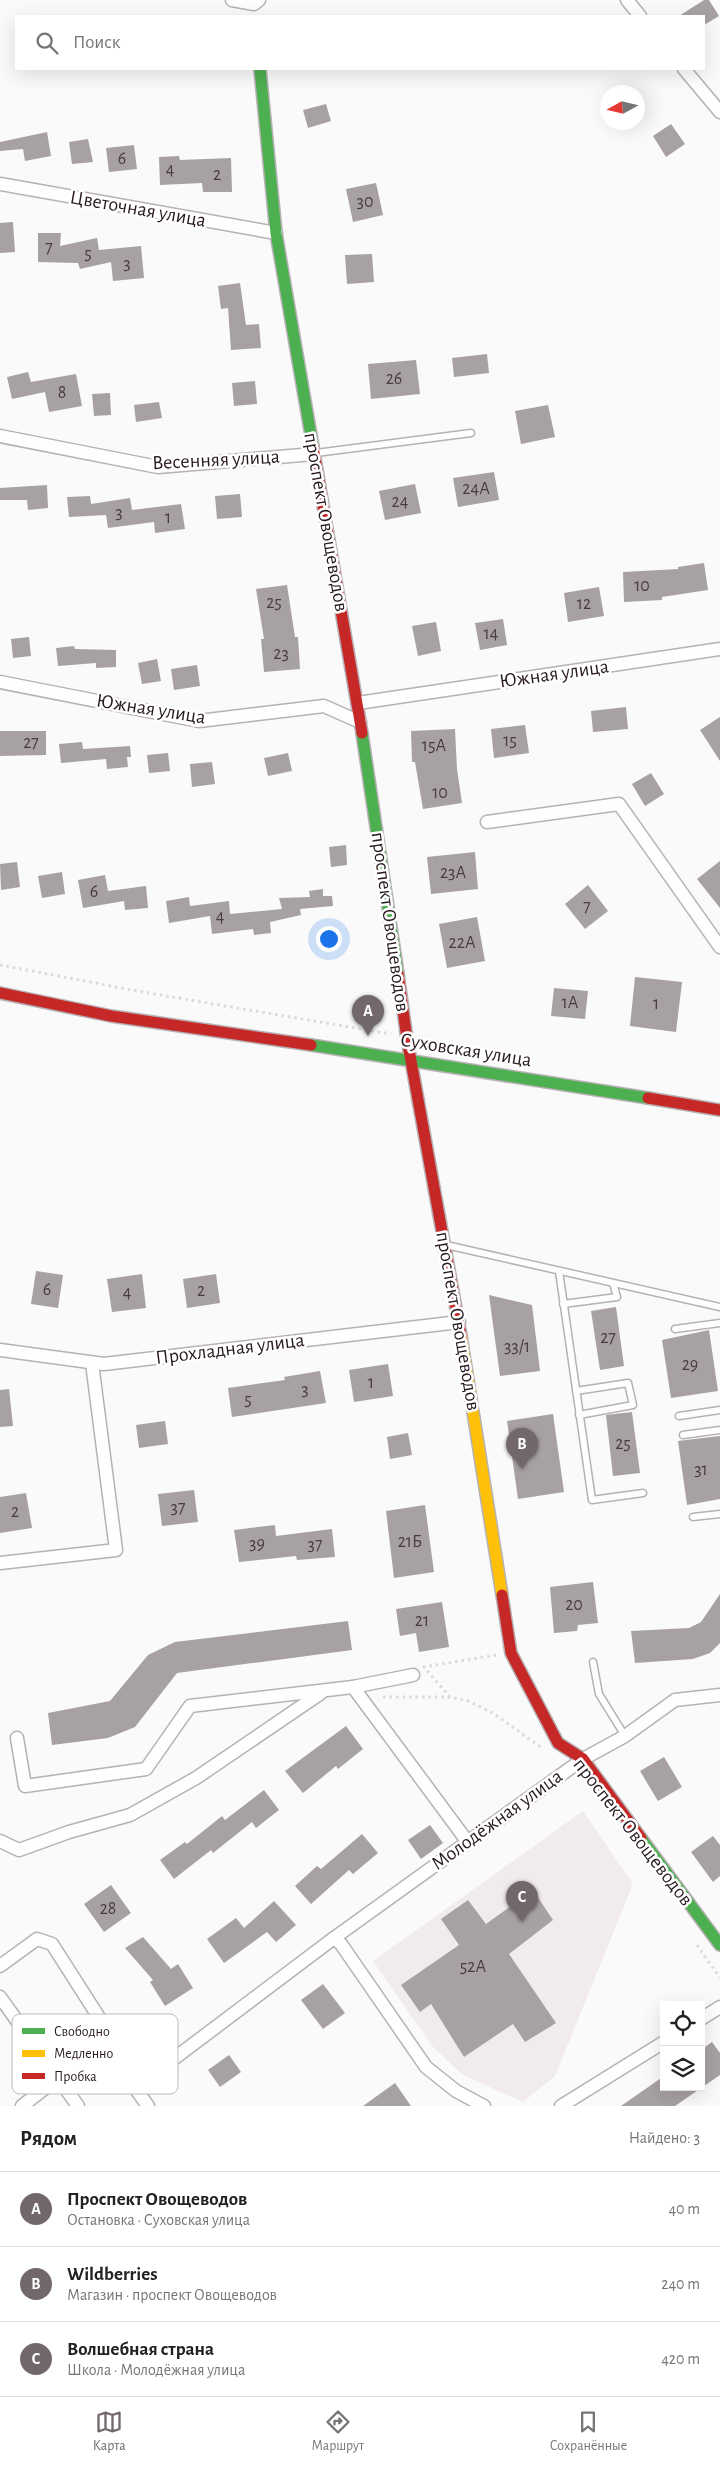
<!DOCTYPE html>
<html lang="ru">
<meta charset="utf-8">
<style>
body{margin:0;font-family:"Alegreya Sans",sans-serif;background:#f2f2f2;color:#222}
.controls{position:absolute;right:15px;bottom:15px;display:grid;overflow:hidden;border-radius:0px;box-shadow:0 5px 20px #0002}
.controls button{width:45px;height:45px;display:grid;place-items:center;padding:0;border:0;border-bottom:1px solid #e0e0e0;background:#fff;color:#222;font:25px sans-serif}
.compass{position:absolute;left:600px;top:85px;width:45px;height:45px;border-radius:50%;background:#fff;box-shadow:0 5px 20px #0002;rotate:262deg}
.you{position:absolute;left:328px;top:938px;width:18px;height:18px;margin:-12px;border:4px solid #fff;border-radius:50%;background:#1a73e8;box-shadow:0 0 0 8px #1a73e833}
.badge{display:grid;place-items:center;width:32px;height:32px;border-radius:50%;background:#72686c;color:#fff;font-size:16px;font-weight:700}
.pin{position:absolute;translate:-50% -41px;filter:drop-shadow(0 1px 2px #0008)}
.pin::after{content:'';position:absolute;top:26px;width:18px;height:15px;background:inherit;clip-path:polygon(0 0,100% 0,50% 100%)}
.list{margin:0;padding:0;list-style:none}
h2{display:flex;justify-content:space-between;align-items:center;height:65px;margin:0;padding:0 20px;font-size:21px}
h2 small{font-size:16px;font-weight:400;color:#767676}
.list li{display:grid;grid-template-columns:32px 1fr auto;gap:15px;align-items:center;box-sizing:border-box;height:75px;padding:0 20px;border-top:1px solid #e0e0e0}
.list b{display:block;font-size:19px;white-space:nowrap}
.list p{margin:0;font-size:16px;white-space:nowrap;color:#767676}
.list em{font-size:16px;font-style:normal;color:#767676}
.icon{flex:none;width:28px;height:28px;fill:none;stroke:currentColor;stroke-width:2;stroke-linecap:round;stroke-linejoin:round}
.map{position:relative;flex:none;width:720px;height:2106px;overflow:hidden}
.search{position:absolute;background:#fff;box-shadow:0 5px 20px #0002;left:15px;right:15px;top:15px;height:55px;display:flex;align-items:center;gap:12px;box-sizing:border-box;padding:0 18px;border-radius:0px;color:#767676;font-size:19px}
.sheet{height:290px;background:#fff}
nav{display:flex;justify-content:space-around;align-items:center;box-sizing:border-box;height:70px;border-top:1px solid #e0e0e0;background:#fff;font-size:14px;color:#767676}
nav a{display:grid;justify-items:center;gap:2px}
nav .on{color:#72686c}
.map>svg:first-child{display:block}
.built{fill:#f1ebed}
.building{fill:#a8a1a4}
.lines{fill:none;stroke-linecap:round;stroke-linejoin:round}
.lane-casing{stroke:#b7b1b4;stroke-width:9}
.street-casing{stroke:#b7b1b4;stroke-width:15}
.fast-casing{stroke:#b7b1b4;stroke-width:14}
.slow-casing{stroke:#b7b1b4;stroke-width:14}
.jam-casing{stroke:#b7b1b4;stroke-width:14}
.path{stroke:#dbdadb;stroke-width:3;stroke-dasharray:2.5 4;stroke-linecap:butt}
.lane{stroke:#fefefe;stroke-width:6}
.street{stroke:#fefefe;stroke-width:12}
.fast{stroke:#4caf50;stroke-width:11}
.slow{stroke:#ffc107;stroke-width:11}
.jam{stroke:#c62828;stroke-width:11}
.labels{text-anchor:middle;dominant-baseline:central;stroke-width:5;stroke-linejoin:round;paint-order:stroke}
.number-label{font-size:18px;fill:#483c40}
.street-label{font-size:20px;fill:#281a1f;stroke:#fff}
.key{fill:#fff;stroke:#bebabc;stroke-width:1}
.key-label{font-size:14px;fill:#281a1f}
</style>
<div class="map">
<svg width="720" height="2106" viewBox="0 0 720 2106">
<rect width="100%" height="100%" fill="#fafafa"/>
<path class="built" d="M583 1811 633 1884 555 2076 523 2102 463 2075 433 2047 373 1961Z"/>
<g class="building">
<path d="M704 0H709L719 16 704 25V16H679Z"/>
<path d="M326 104 331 121 308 128 303 110Z"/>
<path d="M671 124 685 144 666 157 653 136Z"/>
<path d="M47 132 51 156 25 161 23 149 0 151V142Z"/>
<path d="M88 139 93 162 72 164 69 142Z"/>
<path d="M134 145 137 169 109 172 106 148Z"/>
<path d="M179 156 180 160 231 158 232 192H203L202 183 160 185 159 157Z"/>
<path d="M376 183 383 215 353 222 346 189Z"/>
<path d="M13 222 15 252 0 253V223Z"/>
<path d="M38 233H61L60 246 97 238 99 250 141 246 144 278 113 281 111 262 80 269 78 263 38 262Z"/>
<path d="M372 254 374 282 347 284 345 255Z"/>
<path d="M240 283 246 325 259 324 261 348 231 350 228 308 221 309 218 286Z"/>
<path d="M487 354 489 373 454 377 452 358Z"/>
<path d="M416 360 420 394 371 399 368 364Z"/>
<path d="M28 372 31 382 76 374 82 406 49 412 45 392 12 399 7 377Z"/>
<path d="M255 381 257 404 234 406 232 383Z"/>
<path d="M110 393 111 415 94 416 92 394Z"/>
<path d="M159 402 162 418 136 422 134 405Z"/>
<path d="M548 405 555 437 521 444 515 411Z"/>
<path d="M494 472 499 500 458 507 453 478Z"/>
<path d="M415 484 421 513 385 520 379 491Z"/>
<path d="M47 485 48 508 28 510 27 500H0V488Z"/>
<path d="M240 494 242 517 217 519 215 496Z"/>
<path d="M90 496 91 504 130 498 132 510 181 504 185 529 155 533 154 522 108 528 106 515 69 517 67 497Z"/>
<path d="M704 563 708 590 662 597V600L624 602 623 572 678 569V567Z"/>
<path d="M287 585 295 637H298L300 669 264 672 261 639H264L256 589Z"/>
<path d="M599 587 604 616 568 622 564 593Z"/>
<path d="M503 619 507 645 480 650 475 623Z"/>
<path d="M436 622 441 651 418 656 412 626Z"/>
<path d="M29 637 31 656 13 658 11 639Z"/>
<path d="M74 646 75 649 116 650V667L96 668V663L58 666 56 648Z"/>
<path d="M157 659 161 681 142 684 138 663Z"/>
<path d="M197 665 200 686 174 690 171 669Z"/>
<path d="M626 707 628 729 593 732 591 711Z"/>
<path d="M720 717V761L700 730Z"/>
<path d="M525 725 529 753 494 758 491 729Z"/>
<path d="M455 729 457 769 462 803 423 809 415 762H412L411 731Z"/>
<path d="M0 731H46V755L0 756Z"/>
<path d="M82 742 83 749 130 746 131 757H127L128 767 107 769 106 759 61 763 59 744Z"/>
<path d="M168 753 170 771 149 773 147 755Z"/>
<path d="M288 753 292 771 268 776 264 758Z"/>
<path d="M212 762 215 784 192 787 190 764Z"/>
<path d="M651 773 664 794 645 806 632 784Z"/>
<path d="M346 845 347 865 331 867 329 847Z"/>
<path d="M475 852 478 889 431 894 427 857Z"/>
<path d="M720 861V908L697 879Z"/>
<path d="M17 862 20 887 1 890 0 864Z"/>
<path d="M62 872 65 894 42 898 38 876Z"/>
<path d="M105 875 108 891 146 886 148 908 125 910 124 901 83 908 78 880Z"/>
<path d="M588 885 608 911 585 929 565 904Z"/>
<path d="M323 889V896H332L333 906 300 909 301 915 270 922 271 933 254 935 253 929 212 934 210 916 169 923 166 901 189 897 190 906 229 901 230 914 282 909 279 898 310 897 309 891Z"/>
<path d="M477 917 485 961 447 968 439 924Z"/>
<path d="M635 977 682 982 676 1032 630 1026Z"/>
<path d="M554 988 588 991 585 1019 551 1016Z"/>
<path d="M36 1271 63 1275 58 1308 31 1304Z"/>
<path d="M142 1274 146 1308 112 1312 107 1279Z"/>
<path d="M216 1274 220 1303 187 1308 183 1279Z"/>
<path d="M489 1295 532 1305 540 1371 500 1376Z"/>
<path d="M616 1307 624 1366 600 1370 591 1311Z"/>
<path d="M709 1330 718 1391 671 1398 662 1340Z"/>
<path d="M388 1364 393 1396 354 1402 349 1370Z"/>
<path d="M320 1371 326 1403 232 1417 228 1388 285 1380 284 1377Z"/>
<path d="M9 1389 13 1426 0 1427V1390Z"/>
<path d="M632 1412 640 1473 613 1476 606 1415Z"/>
<path d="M553 1414 564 1492 518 1499 507 1421Z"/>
<path d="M165 1421 168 1444 139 1448 136 1425Z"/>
<path d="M408 1433 412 1455 390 1459 387 1437Z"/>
<path d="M720 1436V1499L687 1505 678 1441Z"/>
<path d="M194 1490 198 1522 162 1526 158 1494Z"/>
<path d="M26 1493 32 1528 0 1533V1497Z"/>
<path d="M425 1505 434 1572 394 1578 386 1511Z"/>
<path d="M275 1525 276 1536 332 1529 335 1557 297 1560 296 1556 239 1562 234 1530Z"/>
<path d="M593 1582 598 1623 578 1625 577 1631 554 1633 550 1587Z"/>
<path d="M720 1594V1643L710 1653 693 1659 635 1663 631 1631 689 1628 701 1622Z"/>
<path d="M442 1602 449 1647 419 1652 416 1633 400 1636 396 1609Z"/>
<path d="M348 1621 352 1650 177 1673 135 1727 108 1738 52 1745 48 1713 110 1701 148 1655 175 1642Z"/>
<path d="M346 1726 363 1749 338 1769 336 1766 303 1793 285 1771Z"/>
<path d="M664 1757 682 1787 658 1801 640 1771Z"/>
<path d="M264 1790 279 1810 256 1828 252 1822 213 1853 211 1850 174 1879 160 1860 185 1842 187 1844 222 1816 225 1820Z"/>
<path d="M430 1825 443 1843 421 1859 408 1840Z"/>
<path d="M362 1834 378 1853 353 1874 349 1870 311 1904 295 1886 317 1866 321 1869Z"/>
<path d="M713 1836 720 1845V1876L713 1882 691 1852Z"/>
<path d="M111 1885 131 1913 104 1932 84 1904Z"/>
<path d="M533 1890 553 1920 509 1954 556 2023 525 2042 513 2024 464 2057 431 2004 420 2012 401 1985 459 1945 441 1919 468 1900 486 1924Z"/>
<path d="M274 1901 296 1925 276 1942 267 1932 224 1963 207 1939 236 1918 244 1928Z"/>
<path d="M143 1937 171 1969 178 1964 193 1988 165 2006 150 1982 153 1980 125 1948Z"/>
<path d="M323 1984 345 2013 323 2029 301 2000Z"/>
<path d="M712 2042 720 2053V2075L675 2106H621L664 2076V2087H701V2050Z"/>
<path d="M229 2055 241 2072 220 2087 208 2070Z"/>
<path d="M395 2083 411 2106H363Z"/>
</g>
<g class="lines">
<defs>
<g id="lane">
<path d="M316 453 471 433"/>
<path d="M446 1245 720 1307"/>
<path d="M559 1271 592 1500 643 1493"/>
<path d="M563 1304 617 1297 613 1283"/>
<path d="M675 1329 720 1323"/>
<path d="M576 1391 628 1383 633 1405 579 1415"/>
<path d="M679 1416 720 1410"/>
<path d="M683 1435 720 1430"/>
<path d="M693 1517 720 1514"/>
<path d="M593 1662 599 1694 625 1736"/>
</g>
<g id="street">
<path d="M232 0 254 4 259 0"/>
<path d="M627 0 640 16"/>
<path d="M684 69 720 112"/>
<path d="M0 184 276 233"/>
<path d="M0 436 158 467 314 454"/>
<path d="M0 682 199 721 324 706 360 722"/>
<path d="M358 703 720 649"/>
<path d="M487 822 619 804 720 947"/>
<path d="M0 1350 104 1364 459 1322"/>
<path d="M0 1563 116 1550 92 1363"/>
<path d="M353 1687 413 1675"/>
<path d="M17 1738 25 1786 146 1769 190 1706 353 1687 467 1841"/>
<path d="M0 1841 19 1850 69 1832 130 1815 196 1778 321 1693"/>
<path d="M334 1938 341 1944 426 2067 456 2091 484 2106"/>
<path d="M0 1966 37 1939 52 1944 130 2066 135 2088 148 2106"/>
<path d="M0 1997 78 2106"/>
<path d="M701 2019 720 2007"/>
<path d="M135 2088 334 1938 583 1759 625 1736 675 1700 720 1695"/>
<path d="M22 2106 58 2078"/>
<path d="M561 2106 664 2042"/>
</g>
<g id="fast">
<path d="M260 69 276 233 313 447"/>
<path d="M362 733 398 974"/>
<path d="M311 1045 648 1098"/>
<path d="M641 1838 720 1945"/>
</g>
<path id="slow" d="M461 1336 502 1595"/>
<g id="jam">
<path d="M313 447 362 733"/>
<path d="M398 974 407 1039 461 1336"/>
<path d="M0 993 111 1016 311 1045"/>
<path d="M648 1098 720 1110"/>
<path d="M502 1595 511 1653 558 1743 583 1759 641 1838"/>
</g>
</defs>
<use href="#lane" class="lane-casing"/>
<use href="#street" class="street-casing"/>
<use href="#fast" class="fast-casing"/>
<use href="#slow" class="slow-casing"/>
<use href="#jam" class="jam-casing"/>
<g class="path">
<path d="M0 965 143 992 391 1034"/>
<path d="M423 1042 452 1048"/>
<path d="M496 1655 424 1667 450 1697 468 1701 493 1713 542 1748"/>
<path d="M383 1697H450"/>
<path d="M697 1945 720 1978"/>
</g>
<use href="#lane" class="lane"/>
<use href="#street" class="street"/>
<use href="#fast" class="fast"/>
<use href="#slow" class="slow"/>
<use href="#jam" class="jam"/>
</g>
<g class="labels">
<g class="number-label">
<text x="122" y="159">6</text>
<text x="170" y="170">4</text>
<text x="217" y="175">2</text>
<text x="365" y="202">30</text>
<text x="49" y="248">7</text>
<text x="88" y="254">5</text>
<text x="127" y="264">3</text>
<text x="394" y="379">26</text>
<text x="62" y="393">8</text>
<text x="476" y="489">24А</text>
<text x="400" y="502">24</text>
<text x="119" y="513">3</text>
<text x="168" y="518">1</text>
<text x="642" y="586">10</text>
<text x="274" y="603">25</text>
<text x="584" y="604">12</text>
<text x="491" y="634">14</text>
<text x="281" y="654">23</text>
<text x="510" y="741">15</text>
<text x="31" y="743">27</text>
<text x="434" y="746">15А</text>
<text x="440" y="793">10</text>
<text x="453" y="873">23А</text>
<text x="94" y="892">6</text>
<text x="587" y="907">7</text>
<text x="220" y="917">4</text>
<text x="462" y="943">22А</text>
<text x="570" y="1003">1А</text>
<text x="656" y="1004">1</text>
<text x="47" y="1290">6</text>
<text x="201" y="1291">2</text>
<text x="127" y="1293">4</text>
<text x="608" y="1338">27</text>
<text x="517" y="1347">33/1</text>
<text x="690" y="1365">29</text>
<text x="371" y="1383">1</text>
<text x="305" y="1390">3</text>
<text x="248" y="1400">5</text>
<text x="623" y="1444">25</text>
<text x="701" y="1470">31</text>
<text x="178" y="1508">37</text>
<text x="15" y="1512">2</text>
<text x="410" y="1542">21Б</text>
<text x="257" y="1544">39</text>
<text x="315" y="1545">37</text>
<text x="574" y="1605">20</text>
<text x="422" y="1621">21</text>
<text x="108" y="1909">28</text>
<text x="473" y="1967">52А</text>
</g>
<g class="street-label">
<text transform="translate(138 209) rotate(10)">Цветочная улица</text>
<text transform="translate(216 460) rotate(-3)">Весенняя улица</text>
<text transform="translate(326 522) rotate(80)">проспект Овощеводов</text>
<text transform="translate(554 674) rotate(-8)">Южная улица</text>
<text transform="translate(151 709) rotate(9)">Южная улица</text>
<text transform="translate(390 922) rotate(82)">проспект Овощеводов</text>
<text transform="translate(466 1050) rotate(9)">Суховская улица</text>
<text transform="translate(458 1321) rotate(80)">проспект Овощеводов</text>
<text transform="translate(230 1349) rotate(-7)">Прохладная улица</text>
<text transform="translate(497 1820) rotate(-36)">Молодёжная улица</text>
<text transform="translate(633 1832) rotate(52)">проспект Овощеводов</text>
</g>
</g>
<rect x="12" y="2014" width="166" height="80" rx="8" class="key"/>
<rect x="22" y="2028" width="23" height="6" fill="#4caf50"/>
<rect x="22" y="2050" width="23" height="7" fill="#ffc107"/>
<rect x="22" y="2073" width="23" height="6" fill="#c62828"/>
<g class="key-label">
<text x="54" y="2036">Свободно</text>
<text x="54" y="2058">Медленно</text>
<text x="54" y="2081">Пробка</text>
</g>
</svg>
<div class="controls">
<button><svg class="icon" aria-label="locate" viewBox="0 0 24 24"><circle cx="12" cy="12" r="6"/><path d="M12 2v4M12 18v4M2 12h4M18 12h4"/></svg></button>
<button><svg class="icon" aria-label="layers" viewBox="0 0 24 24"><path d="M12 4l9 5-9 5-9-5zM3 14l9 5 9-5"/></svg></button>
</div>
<svg class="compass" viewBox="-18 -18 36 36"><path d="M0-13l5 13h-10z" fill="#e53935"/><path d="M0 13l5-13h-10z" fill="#767676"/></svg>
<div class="you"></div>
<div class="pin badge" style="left:368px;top:1036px">A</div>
<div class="pin badge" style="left:522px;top:1469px">B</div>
<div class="pin badge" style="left:522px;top:1922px">C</div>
<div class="search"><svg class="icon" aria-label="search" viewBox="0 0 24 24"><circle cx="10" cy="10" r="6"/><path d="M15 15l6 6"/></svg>Поиск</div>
</div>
<section class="sheet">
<h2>Рядом<small>Найдено: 3</small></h2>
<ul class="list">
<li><span class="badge">A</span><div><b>Проспект Овощеводов</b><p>Остановка · Суховская улица</p></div><em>40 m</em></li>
<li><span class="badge">B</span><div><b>Wildberries</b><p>Магазин · проспект Овощеводов</p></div><em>240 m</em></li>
<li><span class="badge">C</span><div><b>Волшебная страна</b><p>Школа · Молодёжная улица</p></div><em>420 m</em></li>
</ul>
</section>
<nav>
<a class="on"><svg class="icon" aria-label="map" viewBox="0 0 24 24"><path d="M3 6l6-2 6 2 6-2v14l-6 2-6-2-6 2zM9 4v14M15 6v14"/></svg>Карта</a>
<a><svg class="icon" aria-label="directions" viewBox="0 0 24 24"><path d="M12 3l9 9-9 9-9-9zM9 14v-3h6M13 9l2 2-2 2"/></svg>Маршрут</a>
<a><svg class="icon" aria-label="saved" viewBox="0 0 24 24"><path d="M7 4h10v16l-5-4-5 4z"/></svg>Сохранённые</a>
</nav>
